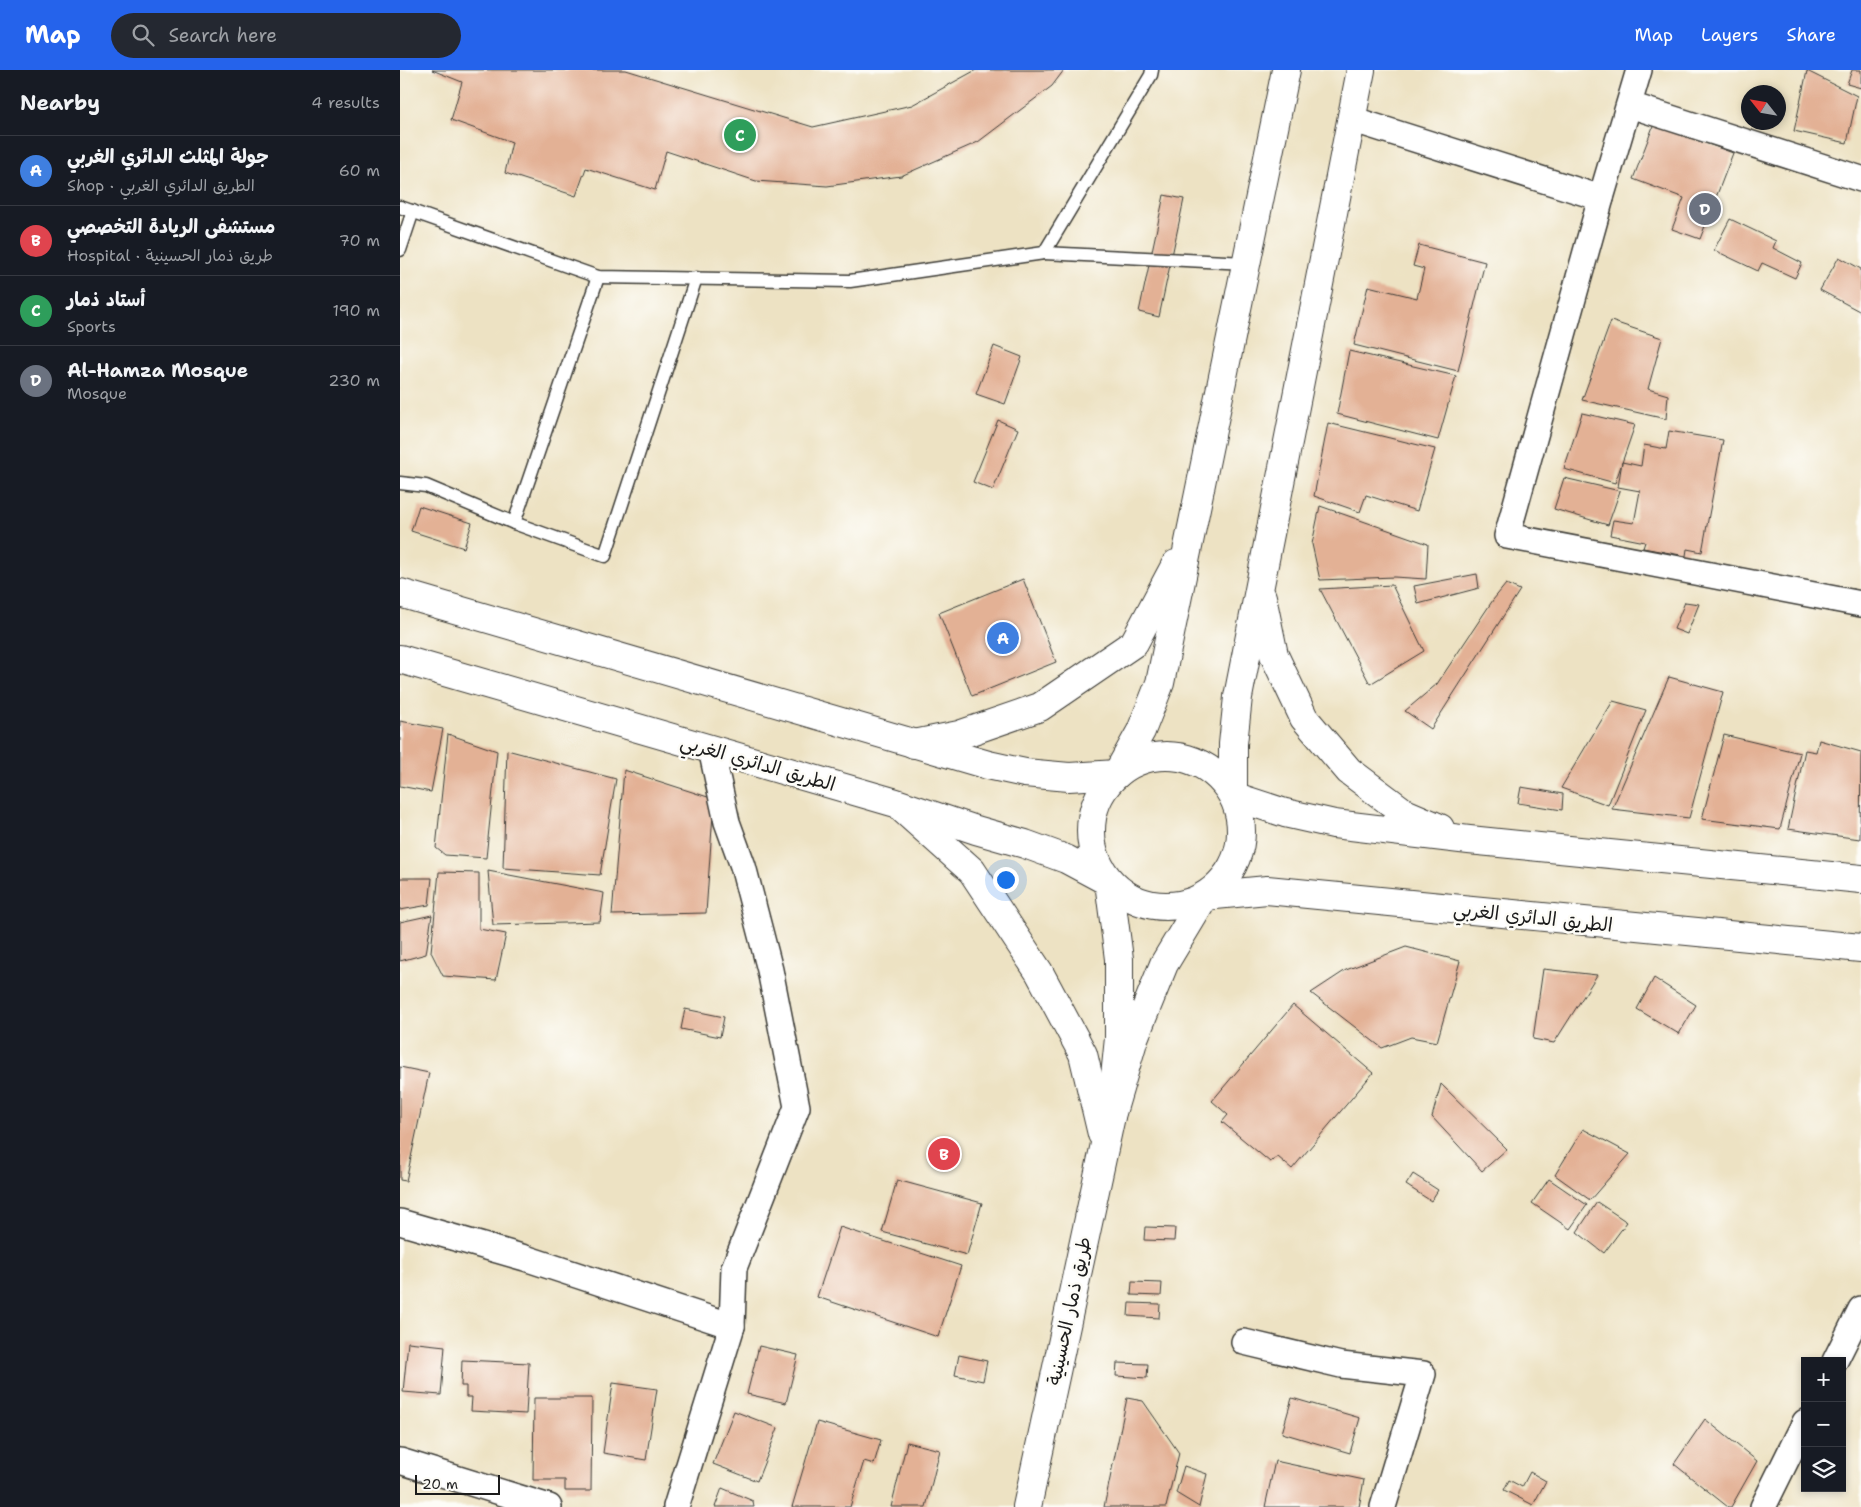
<!DOCTYPE html>
<meta charset="utf-8">
<style>
body{margin:0;font-family:"Shantell Sans","Playpen Sans Arabic",sans-serif;background:#242831;color:#f1f3f6}
.controls{position:absolute;right:15px;bottom:15px;display:grid;overflow:hidden;border-radius:0px;box-shadow:0 2px 8px #0003}
.controls button{width:45px;height:45px;display:grid;place-items:center;padding:0;border:0;border-bottom:1px solid #363941;background:#171b24;color:#f1f3f6;font:25px sans-serif}
.compass{position:absolute;left:1341px;top:15px;width:45px;height:45px;border-radius:50%;background:#171b24;box-shadow:0 2px 8px #0003;rotate:301deg}
.scale{position:absolute;left:15px;bottom:12px;width:85px;box-sizing:border-box;padding-left:5px;border:2px solid #1c1c1c;border-top:0;font-size:14px;line-height:18px;white-space:nowrap;color:#1c1c1c;-webkit-text-stroke:4px #fdfcf7;paint-order:stroke}
.you{position:absolute;left:605px;top:809px;width:18px;height:18px;margin:-12px;border:4px solid #fff;border-radius:50%;background:#1a73e8;box-shadow:0 0 0 8px #1a73e833}
.badge{display:grid;place-items:center;width:32px;height:32px;border-radius:50%;background:#2563eb;color:#fff;font-size:16px;font-weight:700}
.pin{position:absolute;translate:-50% -50%;border:2px solid #fff;box-shadow:0 1px 5px #0006}
.list{margin:0;padding:0;list-style:none}
h2{display:flex;justify-content:space-between;align-items:center;height:65px;margin:0;padding:0 20px;font-size:21px}
h2 small{font-size:16px;font-weight:400;color:#9ea1a6}
.list li{display:grid;grid-template-columns:32px 1fr auto;gap:15px;align-items:center;box-sizing:border-box;height:70px;padding:0 20px;border-top:1px solid #363941}
.list b{display:block;font-size:19px;white-space:nowrap}
.list p{margin:0;font-size:16px;white-space:nowrap;color:#9ea1a6}
.list em{font-size:16px;font-style:normal;color:#9ea1a6}
.icon{flex:none;width:28px;height:28px;fill:none;stroke:currentColor;stroke-width:2;stroke-linecap:round;stroke-linejoin:round}
.map{position:relative;flex:none;width:1461px;height:1437px;overflow:hidden}
header{display:flex;align-items:center;gap:30px;box-sizing:border-box;height:70px;padding:0 25px;background:#2563eb;color:#fff}
header strong{font-size:24px}
nav{display:flex;gap:28px;margin-inline-start:auto;font-size:18px}
.search{width:350px;height:45px;background:#242831;display:flex;align-items:center;gap:12px;box-sizing:border-box;padding:0 18px;border-radius:28px;color:#9ea1a6;font-size:19px}
main{display:flex}
aside{flex:1;background:#171b24}
.map>svg:first-child{display:block}
.building{fill:#e3b195}
.lines{fill:none;stroke-linecap:round;stroke-linejoin:round}
.service-casing{stroke:#3b3a35;stroke-width:15}
.minor-casing{stroke:#3b3a35;stroke-width:28}
.secondary-casing{stroke:#3b3a35;stroke-width:30}
.primary-casing{stroke:#3b3a35;stroke-width:30}
.service{stroke:#fff;stroke-width:12}
.minor{stroke:#fff;stroke-width:25}
.secondary{stroke:#fff;stroke-width:28}
.primary{stroke:#fff;stroke-width:28}
.labels{text-anchor:middle;dominant-baseline:central;stroke-width:5;stroke-linejoin:round;paint-order:stroke}
.street-label{font-size:19px;fill:#1c1c1c;stroke:#fdfcf7}
</style>
<header>
<strong>Map</strong>
<div class="search"><svg class="icon" aria-label="search" viewBox="0 0 24 24"><circle cx="10" cy="10" r="6"/><path d="M15 15l6 6"/></svg>Search here</div>
<nav><a>Map</a><a>Layers</a><a>Share</a></nav>
</header>
<main>
<aside>
<h2>Nearby<small>4 results</small></h2>
<ul class="list">
<li><span class="badge" style="background:#3f7fe0">A</span><div><b>جولة المثلث الدائري الغربي</b><p>Shop · الطريق الدائري الغربي</p></div><em>60 m</em></li>
<li><span class="badge" style="background:#e0444e">B</span><div><b>مستشفى الريادة التخصصي</b><p>Hospital · طريق ذمار الحسينية</p></div><em>70 m</em></li>
<li><span class="badge" style="background:#2e9e5b">C</span><div><b>أستاد ذمار</b><p>Sports</p></div><em>190 m</em></li>
<li><span class="badge" style="background:#6b7280">D</span><div><b>Al-Hamza Mosque</b><p>Mosque</p></div><em>230 m</em></li>
</ul>
</aside>
<div class="map">
<svg width="1461" height="1437" viewBox="0 0 1461 1437">
<rect width="100%" height="100%" fill="#fdfcf7"/>
<filter id="ink" filterUnits="userSpaceOnUse"><feTurbulence type="fractalNoise" baseFrequency=".02" numOctaves="2"/><feDisplacementMap in="SourceGraphic" scale="10" xChannelSelector="R" yChannelSelector="G"/><feConvolveMatrix kernelMatrix="1 2 1 2 8 2 1 2 1" color-interpolation-filters="sRGB"/></filter>
<filter id="wash" filterUnits="userSpaceOnUse"><feTurbulence type="fractalNoise" baseFrequency=".0096" numOctaves="4" result="noise"/><feDisplacementMap in="SourceGraphic" scale="20" xChannelSelector="R" yChannelSelector="G"/><feGaussianBlur stdDeviation="1.12" result="paint"/><feColorMatrix in="noise" values="0 0 0 0 0 0 0 0 0 0 0 0 0 0 0 0 0 1.4 0 .05"/><feComposite in="paint" operator="in"/></filter>
<g filter="url(#wash)">
<rect width="100%" height="100%" fill="#ede2c3"/>
<g id="blocks">
<g class="building">
<path d="M32 0H226L413 57 512 35 576 0H664L652 16 578 72 501 106 427 116 356 111 266 81 255 120 186 98 176 126 105 103 112 72 51 50 62 12Z"/>
<path d="M1452 0H1461V18L1447 14Z"/>
<path d="M1407 1 1457 26 1447 73 1394 61Z"/>
<path d="M1254 54 1333 83 1300 169 1272 159 1284 128 1233 109Z"/>
<path d="M764 125 784 129 759 247 739 242Z"/>
<path d="M1330 149 1376 171 1373 178 1402 193 1395 208 1362 193 1358 201 1314 180Z"/>
<path d="M1019 175 1085 192 1058 301 954 275 968 216 1017 228 1024 199 1013 196Z"/>
<path d="M1439 187 1461 199V242L1420 220Z"/>
<path d="M1211 251 1262 268 1248 319 1268 325 1266 349 1182 330Z"/>
<path d="M594 276 622 287 605 334 576 324Z"/>
<path d="M949 281 1056 306 1038 370 937 344Z"/>
<path d="M1182 343 1235 355 1215 413 1164 399Z"/>
<path d="M598 350 618 359 593 420 573 412Z"/>
<path d="M928 353 1035 379 1017 441 966 425 960 442 914 426Z"/>
<path d="M1269 361 1323 370 1302 482 1287 479 1286 486 1243 478 1245 472 1210 465 1213 450 1234 453 1240 421 1218 417 1222 392 1241 396 1244 375 1266 379Z"/>
<path d="M1164 408 1220 421 1208 455 1154 439Z"/>
<path d="M19 436 72 453 64 478 11 461Z"/>
<path d="M920 436 1028 474 1026 509 994 507 920 510 912 474Z"/>
<path d="M1077 504 1079 518 1018 534 1014 516Z"/>
<path d="M623 509 656 592 572 626 539 543Z"/>
<path d="M1106 514 1120 520 1031 659 1005 641 1037 614 1093 530Z"/>
<path d="M992 515 1024 581 970 614 920 519Z"/>
<path d="M1285 532 1299 534 1287 564 1274 559Z"/>
<path d="M1269 607 1323 622 1289 748 1212 739Z"/>
<path d="M1213 631 1246 640 1208 735 1161 718Z"/>
<path d="M0 651 43 659 31 722 0 716Z"/>
<path d="M48 664 97 681 86 788 45 785 36 778Z"/>
<path d="M1324 665 1400 683 1380 759 1302 749Z"/>
<path d="M1419 670 1461 682 1460 769 1388 759 1405 680 1416 682Z"/>
<path d="M107 680 216 709 200 805 103 798Z"/>
<path d="M224 700 314 729 306 843 212 845Z"/>
<path d="M1121 717 1163 724 1162 740 1118 733Z"/>
<path d="M88 801 204 823 200 852 93 855Z"/>
<path d="M39 802 79 803V859L106 864 96 910 43 906 31 882Z"/>
<path d="M0 808H32L29 835 0 840Z"/>
<path d="M32 845 26 884 0 891V852Z"/>
<path d="M1006 877 1060 891 1037 972 1011 967 982 978 911 923 946 900Z"/>
<path d="M1143 899 1197 905 1154 973 1133 969Z"/>
<path d="M1254 908 1296 935 1279 964 1237 939Z"/>
<path d="M893 935 973 1003 892 1099 878 1087 870 1092 822 1052 828 1045 812 1031Z"/>
<path d="M285 939 324 947 320 967 281 959Z"/>
<path d="M0 997 29 1003 6 1111 0 1110Z"/>
<path d="M1041 1014 1107 1079 1082 1101 1032 1047Z"/>
<path d="M1183 1059 1230 1084 1190 1130 1155 1105Z"/>
<path d="M1013 1104 1038 1120 1031 1131 1006 1115Z"/>
<path d="M1149 1109 1187 1135 1170 1159 1132 1133Z"/>
<path d="M497 1110 582 1133 567 1185 482 1162Z"/>
<path d="M1197 1132 1227 1152 1204 1183 1177 1162Z"/>
<path d="M440 1157 561 1196 538 1267 417 1227Z"/>
<path d="M745 1157 775 1158 774 1171 744 1170Z"/>
<path d="M732 1212 762 1213 761 1226 731 1225Z"/>
<path d="M729 1233 760 1234 759 1248 728 1246Z"/>
<path d="M8 1272 45 1276 41 1325 3 1322Z"/>
<path d="M359 1276 398 1285 386 1333 347 1324Z"/>
<path d="M559 1285 587 1291 583 1311 555 1305Z"/>
<path d="M62 1290 129 1293 126 1344 71 1341 72 1327H66V1316H61Z"/>
<path d="M717 1293 748 1294 747 1308 716 1306Z"/>
<path d="M213 1313 257 1319 246 1390 203 1383Z"/>
<path d="M134 1328H192L191 1421H165V1410H133Z"/>
<path d="M727 1328 743 1331 779 1383 766 1437H704Z"/>
<path d="M892 1328 960 1348 950 1383 882 1363Z"/>
<path d="M334 1341 378 1358 357 1411 313 1394Z"/>
<path d="M1305 1349 1357 1391 1331 1437H1328L1274 1394Z"/>
<path d="M417 1352 481 1370 474 1394 464 1391 450 1437H392Z"/>
<path d="M507 1372 540 1380 526 1437H491Z"/>
<path d="M875 1391 964 1410 959 1437H865Z"/>
<path d="M784 1396 807 1404 799 1437 776 1423Z"/>
<path d="M1130 1402 1146 1411 1133 1435 1104 1420 1109 1410 1122 1417Z"/>
<path d="M322 1418 353 1431 354 1437H315Z"/>
</g>
</g>
</g>
<g filter="url(#ink)">
<use href="#blocks" fill-opacity="0" stroke="#3b3a35" stroke-width="1"/>
<g class="lines">
<defs>
<g id="service">
<path d="M0 137 198 207 450 211 644 183 751 5 752 0"/>
<path d="M0 180 13 141"/>
<path d="M644 183 846 193"/>
<path d="M0 413 26 416 114 453 198 207"/>
<path d="M114 453 205 486 296 208"/>
</g>
<g id="minor">
<path d="M1239 0 1201 128 1107 466 1461 534"/>
<path d="M1230 35 1461 109"/>
<path d="M951 49 1201 128"/>
<path d="M0 1152 125 1188 332 1256"/>
<path d="M844 1272 941 1295 1023 1304 983 1437"/>
<path d="M1435 1291 1461 1239"/>
<path d="M0 1391 149 1437"/>
<path d="M276 1437 332 1256 334 1198 397 1037 370 900 343 796 327 752 311 679"/>
<path d="M1363 1437 1405 1352"/>
</g>
<g id="secondary">
<path d="M0 523 588 695 625 703 669 707 717 704"/>
<path d="M0 589 496 733 576 760 625 774 666 789 709 812 719 889V968L711 1046"/>
<path d="M504 740 572 801 639 902 683 984 702 1064"/>
<path d="M627 1437 711 1046 734 968 764 894 805 826"/>
</g>
<g id="primary">
<path d="M961 0 838 627 833 674V726L885 743 934 754 1069 770 1461 809"/>
<path d="M862 527 874 585 904 648 949 701 1005 743 1040 758"/>
<path d="M514 674 559 665 640 637 734 573 776 494"/>
<circle cx="766" cy="761" r="75"/>
<path d="M717 704 741 661 760 613 886 0"/>
<path d="M805 826 867 820 1461 878"/>
</g>
</defs>
<use href="#service" class="service-casing"/>
<use href="#minor" class="minor-casing"/>
<use href="#secondary" class="secondary-casing"/>
<use href="#primary" class="primary-casing"/>
<use href="#service" class="service"/>
<use href="#minor" class="minor"/>
<use href="#secondary" class="secondary"/>
<use href="#primary" class="primary"/>
</g>
</g>
<g class="labels">
<g class="street-label">
<text transform="translate(358 693) rotate(16)">الطريق الدائري الغربي</text>
<text transform="translate(1133 847) rotate(6)">الطريق الدائري الغربي</text>
<text transform="translate(669 1241) rotate(-78)">طريق ذمار الحسينية</text>
</g>
</g>
</svg>
<div class="controls">
<button>+</button>
<button>−</button>
<button><svg class="icon" aria-label="layers" viewBox="0 0 24 24"><path d="M12 4l9 5-9 5-9-5zM3 14l9 5 9-5"/></svg></button>
</div>
<svg class="compass" viewBox="-18 -18 36 36"><path d="M0-13l5 13h-10z" fill="#e53935"/><path d="M0 13l5-13h-10z" fill="#9ea1a6"/></svg>
<div class="scale">20 m</div>
<div class="you"></div>
<div class="pin badge" style="left:603px;top:568px;background:#3f7fe0">A</div>
<div class="pin badge" style="left:544px;top:1084px;background:#e0444e">B</div>
<div class="pin badge" style="left:340px;top:65px;background:#2e9e5b">C</div>
<div class="pin badge" style="left:1305px;top:139px;background:#6b7280">D</div>
</div>
</main>
